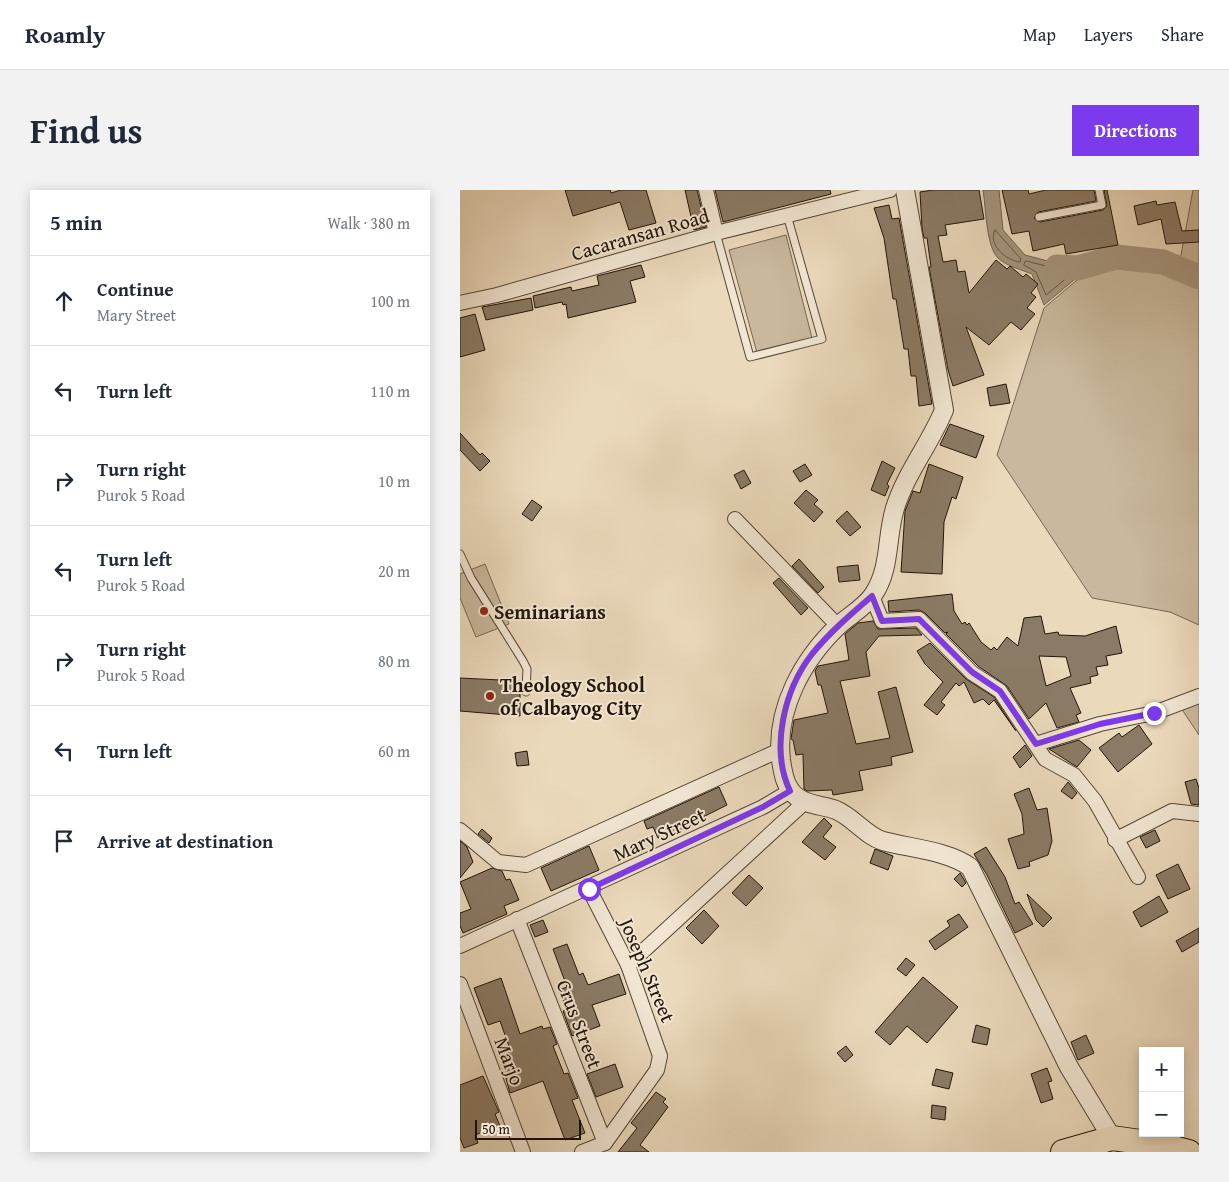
<!DOCTYPE html>
<meta charset="utf-8">
<style>
body{margin:0;font-family:"Gentium Book Plus",serif;background:#f2f2f3;color:#1f2937}
.controls{position:absolute;right:15px;bottom:15px;display:grid;overflow:hidden;border-radius:0px;box-shadow:0 2px 12px #0003}
.controls button{width:45px;height:45px;display:grid;place-items:center;padding:0;border:0;border-bottom:1px solid #e0e1e3;background:#fff;color:#1f2937;font:25px sans-serif}
.scale{position:absolute;left:15px;bottom:12px;width:106px;box-sizing:border-box;padding-left:5px;border:2px solid #221508;border-top:0;font-size:14px;line-height:18px;white-space:nowrap;color:#221508;-webkit-text-stroke:4px #f2e6d3;paint-order:stroke}
.stop{position:absolute;width:15px;height:15px;margin:-11px;border:4px solid #7c3aed;border-radius:50%;background:#fff}
.stop.end{background:#7c3aed;border-color:#fff;box-shadow:0 1px 5px #0008}
.list{margin:0;padding:0;list-style:none}
h2{display:flex;justify-content:space-between;align-items:center;height:65px;margin:0;padding:0 20px;font-size:21px}
h2 small{font-size:16px;font-weight:400;color:#747a83}
.list li{display:grid;grid-template-columns:32px 1fr auto;gap:15px;align-items:center;box-sizing:border-box;height:90px;padding:0 20px;border-top:1px solid #e0e1e3}
.list b{display:block;font-size:19px;white-space:nowrap}
.list p{margin:0;font-size:16px;white-space:nowrap;color:#747a83}
.list em{font-size:16px;font-style:normal;color:#747a83}
.icon{flex:none;width:28px;height:28px;fill:none;stroke:currentColor;stroke-width:2;stroke-linecap:round;stroke-linejoin:round}
.map{position:relative;flex:none;width:739px;height:962px;overflow:hidden;border-radius:0px}
header{display:flex;align-items:center;gap:30px;box-sizing:border-box;height:70px;padding:0 25px;background:#fff;border-bottom:1px solid #e0e1e3}
header strong{font-size:24px}
nav{display:flex;gap:28px;margin-inline-start:auto;font-size:18px}
.intro{display:flex;align-items:center;justify-content:space-between;box-sizing:border-box;height:120px;padding:0 30px}
h1{margin:0;font-size:35px}
.button{padding:12px 22px;border-radius:0px;background:#7c3aed;color:#fff;font-size:18px;font-weight:700}
main{display:flex;gap:30px;padding:0 30px}
aside{flex:1;background:#fff;border-radius:0px;box-shadow:0 2px 12px #0003}
.map>svg:first-child{display:block}
.green{fill:#c9b89d;stroke:#766652}
.water{fill:#a7967f;stroke:#72624f}
.lines{fill:none;stroke-linecap:round;stroke-linejoin:round}
.shore{stroke:#645644;stroke-width:1}
.river{stroke:#a7967f;stroke-width:25}
.building{fill:#8b7b66;stroke:#221508;fill-rule:evenodd}
.service-casing{stroke:#544635;stroke-width:9}
.minor-casing{stroke:#544635;stroke-width:16}
.tertiary-casing{stroke:#544635;stroke-width:20}
.trunk-casing{stroke:#221508;stroke-width:26}
.service{stroke:#f2e6d3;stroke-width:7}
.minor{stroke:#f2e6d3;stroke-width:14}
.tertiary{stroke:#f2e6d3;stroke-width:18}
.trunk{stroke:#ebd9bc;stroke-width:24}
.route{stroke:#7c3aed;stroke-width:6}
.poi-dot{fill:#8f2418;stroke:#f2e6d3;stroke-width:2}
.labels{text-anchor:middle;dominant-baseline:central;stroke-width:4;stroke-linejoin:round;paint-order:stroke}
.street-label{font-size:20px;fill:#221508;stroke:#f2e6d3}
.poi-label{font-size:20px;font-weight:bold;fill:#221508;stroke:#f2e6d3;text-anchor:start}
</style>
<header>
<strong>Roamly</strong>
<nav><a>Map</a><a>Layers</a><a>Share</a></nav>
</header>
<div class="intro"><h1>Find us</h1><a class="button">Directions</a></div>
<main>
<aside>
<h2>5 min<small>Walk · 380 m</small></h2>
<ul class="list">
<li><svg class="icon" aria-label="ahead" viewBox="0 0 24 24"><path d="M12 20V5M6 11l6-6 6 6"/></svg><div><b>Continue</b><p>Mary Street</p></div><em>100 m</em></li>
<li><svg class="icon" aria-label="left" viewBox="0 0 24 24"><path d="M17 20v-9H6M10 6l-5 5 5 5"/></svg><div><b>Turn left</b></div><em>110 m</em></li>
<li><svg class="icon" aria-label="right" viewBox="0 0 24 24"><path d="M7 20v-9h11M14 6l5 5-5 5"/></svg><div><b>Turn right</b><p>Purok 5 Road</p></div><em>10 m</em></li>
<li><svg class="icon" aria-label="left" viewBox="0 0 24 24"><path d="M17 20v-9H6M10 6l-5 5 5 5"/></svg><div><b>Turn left</b><p>Purok 5 Road</p></div><em>20 m</em></li>
<li><svg class="icon" aria-label="right" viewBox="0 0 24 24"><path d="M7 20v-9h11M14 6l5 5-5 5"/></svg><div><b>Turn right</b><p>Purok 5 Road</p></div><em>80 m</em></li>
<li><svg class="icon" aria-label="left" viewBox="0 0 24 24"><path d="M17 20v-9H6M10 6l-5 5 5 5"/></svg><div><b>Turn left</b></div><em>60 m</em></li>
<li><svg class="icon" aria-label="arrive" viewBox="0 0 24 24"><path d="M6 21V4h12l-3 4 3 4H6"/></svg><div><b>Arrive at destination</b></div></li>
</ul>
</aside>
<div class="map">
<svg width="739" height="962" viewBox="0 0 739 962">
<rect width="100%" height="100%" fill="#ebd9bc"/>
<filter id="stains"><feTurbulence type="fractalNoise" baseFrequency=".004" numOctaves="4"/><feColorMatrix values="0 0 0 0 .2 0 0 0 0 .09 0 0 0 0 .02 0 0 0 .5 -.17"/></filter>
<radialGradient id="worn" r=".72"><stop offset=".6" stop-color="#630" stop-opacity="0"/><stop offset="1" stop-color="#630" stop-opacity=".3"/></radialGradient>
<g class="green">
<path d="M733 0H739V435L710 422 632 408 537 265 584 118 636 74 719 76Z"/>
<path d="M326 45 352 148 297 163 269 60Z"/>
<path d="M25 374 49 434 16 447 0 408V384Z"/>
<path d="M739 511V545L721 518Z"/>
</g>
<path class="water" d="M523 0H539L543 40 565 65 599 74 632 75 584 115 572 84C562 80 547 76 539 69 526 58 526 18 523 0Z"/>
<g class="lines">
<g class="shore">
<path d="M535 40 561 69 560 72C547 71 527 55 535 40Z"/>
<path d="M566 71 598 79H612L614 82 586 105 576 82 564 75Z"/>
</g>
<path class="river" d="M597 77 618 78 656 67 703 72 739 87"/>
</g>
<g class="building">
<path d="M105 0H150L151 3 161 0H186L196 33 169 40 160 12 113 26Z"/>
<path d="M225 0H237L246 37 234 40Z"/>
<path d="M255 0H370L371 4 263 32Z"/>
<path d="M473 0H519L524 29 485 35 487 45 478 46 483 72 496 70 498 82 505 81 509 103 536 70 547 79 550 76 563 87 566 84 578 94 571 103 576 107 567 118 575 124 561 140 551 132 529 155 506 137 524 185 493 196 488 180 469 77H471L467 48H464L462 38 460 2Z"/>
<path d="M542 0H568L569 4 586 0H634L636 11 578 22 574 28 580 32 643 20 647 16 644 0H647L658 55 606 64 604 54 573 61 569 41 552 44Z"/>
<path d="M696 11 697 15 715 12 722 41 739 40V52L706 54 701 29 678 35 674 16Z"/>
<path d="M429 15 432 29 439 28 472 214 459 216 456 186H451L448 159H444L436 109H433L424 48 414 18Z"/>
<path d="M181 75 185 87 170 91 176 112 108 128 106 114 103 115 102 112 75 118 73 106 111 97 112 101 139 95 137 86Z"/>
<path d="M71 108 73 120 26 130 22 117Z"/>
<path d="M15 124 25 160 0 167V128Z"/>
<path d="M546 194 550 213 530 216 527 198Z"/>
<path d="M490 234 524 246 516 268 480 255Z"/>
<path d="M0 243 20 265 22 263 30 271 20 281 0 260Z"/>
<path d="M422 271 435 278 427 294 429 296 425 306 411 300Z"/>
<path d="M345 274 352 285 340 292 333 281Z"/>
<path d="M469 274 503 287 496 309 492 307 484 332 482 384 441 382 445 321 453 301 460 303Z"/>
<path d="M284 280 291 293 281 299 274 285Z"/>
<path d="M346 300 358 310 354 314 363 322 354 332 334 313Z"/>
<path d="M72 310 82 317 72 331 62 324Z"/>
<path d="M387 321 401 337 390 346 376 331Z"/>
<path d="M339 369 364 397 358 403 332 376Z"/>
<path d="M398 375 400 390 379 392 377 377Z"/>
<path d="M319 388 348 418 341 425 313 393Z"/>
<path d="M492 404 494 421 502 434 505 432 507 435 509 433 521 452 531 460 534 457 537 460 547 447 558 456 564 428 581 426 585 444 598 442 599 445 625 446 656 436 662 463 646 466 648 475 636 477 638 485 630 487 631 493 610 498 621 523 616 525 619 532 597 538 586 513 569 529 547 496 518 476 486 444 488 442 485 443 465 423 459 420 429 422 428 411ZM579 466 606 467 611 486 586 496Z"/>
<path d="M413 431 418 439 456 438 462 445 419 446 406 462 410 486 380 491 396 554 430 548 418 502 436 497 453 562 431 567 432 575 399 581 403 600 373 605 372 600 347 601 344 599 343 564 336 565 333 550 331 549 334 530 368 523 361 495H358L355 481 358 476 389 470 385 444 398 433Z"/>
<path d="M470 453 506 489 534 507 556 541 534 510 529 515 523 509 514 513 504 492 499 496 496 493 481 512 485 515 477 525 464 515 483 492 465 474 457 461Z"/>
<path d="M0 488 60 491V526L0 521Z"/>
<path d="M679 535 692 554 658 582 639 558 659 543 662 547Z"/>
<path d="M619 550 631 560 617 577 589 559Z"/>
<path d="M565 555 572 566 560 578 553 567Z"/>
<path d="M67 561 69 575 57 576 55 563Z"/>
<path d="M736 589 739 598V615L731 614 725 592Z"/>
<path d="M608 592 617 603 612 609 601 601Z"/>
<path d="M259 597 267 615 237 630 238 633 198 648 193 637 187 639 184 631Z"/>
<path d="M569 598 577 620 587 618 592 651 588 665 569 672 570 676 558 679 548 649 564 644 562 624 554 604Z"/>
<path d="M364 628 372 636 363 647 376 657 365 670 342 652Z"/>
<path d="M22 639 32 648 29 653 18 644Z"/>
<path d="M695 640 700 651 686 658 680 647Z"/>
<path d="M0 651 7 657 13 672 0 688Z"/>
<path d="M129 656 139 680 91 701 81 678Z"/>
<path d="M526 657 545 687 555 714 559 712 573 734 555 743 527 685 514 664Z"/>
<path d="M415 659 433 666 428 680 410 673Z"/>
<path d="M718 674 730 699 708 709 696 685Z"/>
<path d="M32 678 42 681 46 690 50 689 59 710 44 716 47 724 3 743 0 736V723L11 719 0 692Z"/>
<path d="M500 683 506 693 502 697 494 689Z"/>
<path d="M289 685 303 698 286 716 272 703Z"/>
<path d="M567 704 592 728 583 737 576 730Z"/>
<path d="M699 706 708 722 681 737 673 722Z"/>
<path d="M244 720 259 736 242 754 226 738Z"/>
<path d="M499 724 508 737 475 760 469 751 490 736 487 731Z"/>
<path d="M83 730 88 742 75 747 70 735Z"/>
<path d="M739 738V752L722 762 716 751Z"/>
<path d="M107 754 119 785 123 783 128 795 159 784 166 804 132 815 140 836 112 846 103 821 107 820 99 800 107 797 93 759Z"/>
<path d="M446 768 455 775 446 786 437 779Z"/>
<path d="M463 787 498 817 467 853 447 836 430 855 415 842Z"/>
<path d="M41 788 60 844 82 836 83 839 90 837 97 854 93 856 104 884 108 883 118 908 112 910 125 943 105 950 83 891 50 903 41 871 44 870 42 865 51 862 40 831 28 835 14 798Z"/>
<path d="M516 835 530 839 527 855 512 852Z"/>
<path d="M626 845 634 863 618 870 611 852Z"/>
<path d="M386 856 393 865 385 872 377 863Z"/>
<path d="M155 874 163 897 136 907 127 884Z"/>
<path d="M587 878 592 891 588 892 593 909 581 913 571 884Z"/>
<path d="M476 879 493 883 489 899 472 895Z"/>
<path d="M23 886 39 922 35 924 40 936 15 945 18 953 4 958 0 948V895Z"/>
<path d="M196 902 206 909 203 912 208 917 180 955 189 962H158L177 938 171 933Z"/>
<path d="M472 915 486 917 485 930 471 928Z"/>
</g>
<g class="lines">
<defs>
<g id="service">
<path d="M579 27 642 15 639 0"/>
<path d="M256 43 290 167 362 149 327 25"/>
<path d="M0 364 11 388 63 471 67 479 66 502"/>
</g>
<g id="minor">
<path d="M246 0 256 43"/>
<path d="M0 113 37 105 256 43 430 0"/>
<path d="M275 329 378 436"/>
<path d="M412 406 422 431 459 429 512 483 540 501 585 569 614 585 635 611 678 687"/>
<path d="M576 554 640 534 694 523 739 506"/>
<path d="M0 640 38 672 66 675 320 560"/>
<path d="M655 650 712 621 739 624"/>
<path d="M57 729 145 953"/>
<path d="M0 756 303 617 330 601"/>
<path d="M168 775 345 612"/>
<path d="M0 794 63 962"/>
<path d="M122 962 145 953 197 880 200 866 168 775 129 699"/>
</g>
<path id="tertiary" d="M445 0 484 220C470 254 446 283 435 318 426 347 431 379 413 405 405 417 389 426 379 435 343 469 315 519 321 570 323 583 325 598 337 607 349 616 363 615 376 620 393 627 406 646 423 651 449 658 489 661 510 677L609 877 652 948"/>
<path id="trunk" d="M603 962 652 948 702 955 729 962"/>
</defs>
<use href="#service" class="service-casing"/>
<use href="#minor" class="minor-casing"/>
<use href="#tertiary" class="tertiary-casing"/>
<use href="#trunk" class="trunk-casing"/>
<use href="#service" class="service"/>
<use href="#minor" class="minor"/>
<use href="#tertiary" class="tertiary"/>
<use href="#trunk" class="trunk"/>
</g>
<g class="lines">
<path class="route" d="M129 699 303 617 330 601C310 559 324 500 352 464 370 442 391 424 412 406L422 431 459 429 512 482 540 501 576 554 640 534 694 523"/>
</g>
<g class="poi-dot">
<circle cx="24" cy="421" r="5"/>
<circle cx="30" cy="506" r="5"/>
</g>
<g class="labels">
<g class="street-label">
<text transform="translate(180 44) rotate(-16)">Cacaransan Road</text>
<text transform="translate(199 644) rotate(-25)">Mary Street</text>
<text transform="translate(188 780) rotate(67)">Joseph Street</text>
<text transform="translate(120 834) rotate(69)">Crus Street</text>
<text transform="translate(50 871) rotate(69)">Marjo</text>
</g>
<g class="poi-label">
<text x="34" y="421">Seminarians</text>
<text x="40" y="494">Theology School<tspan x="40" dy="23">of Calbayog City</tspan></text>
</g>
</g>
<rect width="100%" height="100%" filter="url(#stains)"/>
<rect width="100%" height="100%" fill="url(#worn)"/>
</svg>
<div class="controls">
<button>+</button>
<button>−</button>
</div>
<div class="scale">50 m</div>
<div class="stop" style="left:129px;top:699px"></div>
<div class="stop end" style="left:694px;top:523px"></div>
</div>
</main>
